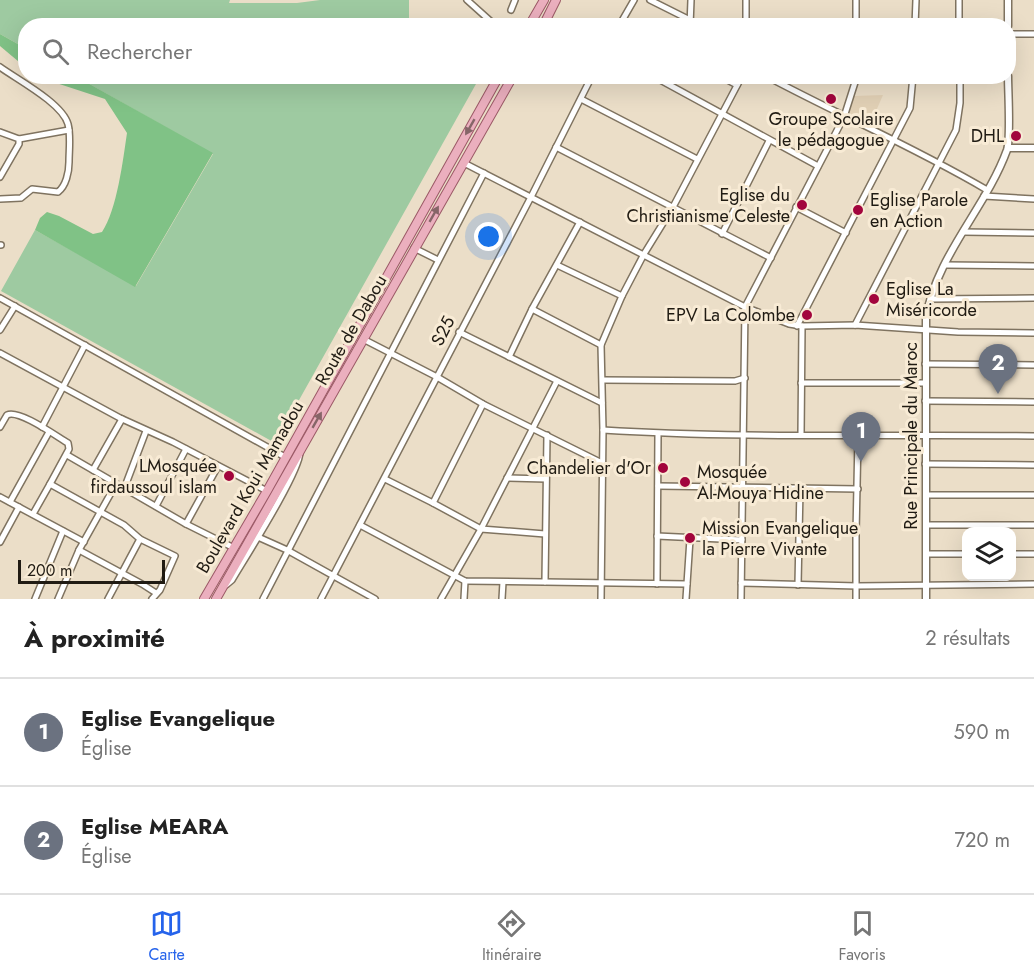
<!DOCTYPE html>
<html lang="fr">
<meta charset="utf-8">
<style>
body{margin:0;font-family:Jost,sans-serif;background:#f6f6f6;color:#222}
.controls{position:absolute;right:18px;bottom:18px;display:grid;overflow:hidden;border-radius:12px;box-shadow:0 6px 24px #0002}
.controls button{width:54px;height:54px;display:grid;place-items:center;padding:0;border:0;border-bottom:2px solid #e0e0e0;background:#fff;color:#222;font:30px sans-serif}
.scale{position:absolute;left:18px;bottom:15px;width:147px;box-sizing:border-box;padding-left:6px;border:3px solid #201b13;border-top:0;font-size:16px;line-height:21px;white-space:nowrap;color:#201b13;-webkit-text-stroke:4px #f8ebd5;paint-order:stroke}
.you{position:absolute;left:489px;top:237px;width:21px;height:21px;margin:-15px;border:4px solid #fff;border-radius:50%;background:#1a73e8;box-shadow:0 0 0 9px #1a73e833}
.badge{display:grid;place-items:center;width:39px;height:39px;border-radius:50%;background:#2563eb;color:#fff;font-size:20px;font-weight:700}
.pin{position:absolute;translate:-50% -50px;filter:drop-shadow(0 2px 3px #0008)}
.pin::after{content:'';position:absolute;top:32px;width:21px;height:18px;background:inherit;clip-path:polygon(0 0,100% 0,50% 100%)}
.list{margin:0;padding:0;list-style:none}
h2{display:flex;justify-content:space-between;align-items:center;height:78px;margin:0;padding:0 24px;font-size:26px}
h2 small{font-size:20px;font-weight:400;color:#767676}
.list li{display:grid;grid-template-columns:39px 1fr auto;gap:18px;align-items:center;box-sizing:border-box;height:108px;padding:0 24px;border-top:2px solid #e0e0e0}
.list b{display:block;font-size:22px;white-space:nowrap}
.list p{margin:0;font-size:20px;white-space:nowrap;color:#767676}
.list em{font-size:20px;font-style:normal;color:#767676}
.icon{flex:none;width:33px;height:33px;fill:none;stroke:currentColor;stroke-width:2;stroke-linecap:round;stroke-linejoin:round}
.map{position:relative;flex:none;width:1034px;height:599px;overflow:hidden}
.search{position:absolute;background:#fff;box-shadow:0 6px 24px #0002;left:18px;right:18px;top:18px;height:66px;display:flex;align-items:center;gap:15px;box-sizing:border-box;padding:0 21px;border-radius:24px;color:#767676;font-size:22px}
.sheet{height:294px;background:#fff}
nav{display:flex;justify-content:space-around;align-items:center;box-sizing:border-box;height:84px;border-top:2px solid #e0e0e0;background:#fff;font-size:16px;color:#767676}
nav a{display:grid;justify-items:center;gap:3px}
nav .on{color:#2563eb}
.map>svg:first-child{display:block}
.built{fill:#e1d0b5}
.green{fill:#9ecaa1}
.forest{fill:#80c286}
.lines{fill:none;stroke-linecap:round;stroke-linejoin:round}
.minor-casing{stroke:#7f7360;stroke-width:8}
.tertiary-casing{stroke:#7f7360;stroke-width:9}
.primary-casing{stroke:#9b5966;stroke-width:10}
.minor{stroke:#fff;stroke-width:5}
.tertiary{stroke:#fff;stroke-width:6}
.primary{stroke:#ebafbe;stroke-width:8}
.oneway{fill:#866568}
.poi-dot{fill:#a2053d;stroke:#f8ebd5;stroke-width:2}
.labels{text-anchor:middle;dominant-baseline:central;stroke-width:6;stroke-linejoin:round;paint-order:stroke}
.poi-label{font-size:18px;fill:#201b13;stroke:#f8ebd5;text-anchor:end}
.street-label{font-size:18px;fill:#201b13;stroke:#f8ebd5}
</style>
<div class="map">
<svg width="1034" height="599" viewBox="0 0 1034 599">
<rect width="100%" height="100%" fill="#ebdec8"/>
<path class="built" d="M883 95 869 127 846 116 854 96Z"/>
<g class="green">
<path d="M0 0H230L229 3H297L320 0H409V25L26 26 25 48 0 34Z"/>
<path d="M462 76 476 84 275 443 1 291 35 230 136 286 213 154 77 77Z"/>
</g>
<g class="forest">
<path d="M0 34 25 48V67L0 46Z"/>
<path d="M38 77H77L213 153 135 287 35 230 40 218 47 212 59 216 93 234 102 232C117 210 123 160 127 133L105 99Z"/>
</g>
<g class="lines">
<defs>
<g id="minor">
<path d="M467 0 496 26"/>
<path d="M650 0 690 20"/>
<path d="M746 0V26"/>
<path d="M856 0V26"/>
<path d="M511 10 515 0"/>
<path d="M516 26 531 23 545 25"/>
<path d="M619 26 634 0"/>
<path d="M690 26 691 0"/>
<path d="M915 26 916 0"/>
<path d="M959 26V0"/>
<path d="M1008 34H1034"/>
<path d="M0 67C18 80 62 103 68 124 71 136 69 150 69 162 69 172 66 186 58 192L32 189 21 198 0 199"/>
<path d="M653 76 818 166"/>
<path d="M720 76 737 85"/>
<path d="M766 76C839 115 916 148 987 190"/>
<path d="M581 99 697 159"/>
<path d="M0 132 19 139V144L0 177"/>
<path d="M19 139 69 130"/>
<path d="M556 147 771 258"/>
<path d="M464 163 745 307 789 324 802 326 855 325 958 332 1034 333"/>
<path d="M984 196 1034 199"/>
<path d="M796 207 846 233"/>
<path d="M963 232 1034 233"/>
<path d="M722 234 769 141"/>
<path d="M0 245H1"/>
<path d="M414 248 438 260"/>
<path d="M557 265 622 296"/>
<path d="M945 265 1034 266"/>
<path d="M0 298 285 457"/>
<path d="M930 299 1034 298"/>
<path d="M532 309 601 345"/>
<path d="M855 325 956 130 960 103V76"/>
<path d="M797 326 910 108 913 76"/>
<path d="M0 330 15 306"/>
<path d="M459 332 602 403"/>
<path d="M363 339 437 377 483 404 602 463"/>
<path d="M0 353 120 418 173 442 267 491"/>
<path d="M509 357 532 309 580 222"/>
<path d="M925 364 1034 365"/>
<path d="M603 380 735 381 745 378"/>
<path d="M801 383H924"/>
<path d="M925 401 1034 402"/>
<path d="M0 427 7 415C19 409 56 436 68 443L69 449 50 484 124 525 140 539 175 556 160 590 152 599"/>
<path d="M42 427 85 345"/>
<path d="M603 430C747 439 891 434 1034 436"/>
<path d="M801 435 802 326"/>
<path d="M67 455 186 524 234 548"/>
<path d="M925 464 1034 465"/>
<path d="M93 470 122 419"/>
<path d="M507 478 546 479"/>
<path d="M385 479 433 503 481 529 545 534"/>
<path d="M658 486 858 489"/>
<path d="M124 489 146 431"/>
<path d="M926 495H1034"/>
<path d="M0 497 84 542"/>
<path d="M10 502 49 432"/>
<path d="M433 503 483 404"/>
<path d="M156 506 186 449"/>
<path d="M33 514 50 484"/>
<path d="M186 524 218 466"/>
<path d="M360 525 465 581 687 584"/>
<path d="M926 525H1034"/>
<path d="M657 536 742 540"/>
<path d="M258 537 287 550 375 599"/>
<path d="M0 542 19 507"/>
<path d="M79 550 142 584 156 593"/>
<path d="M926 554H966"/>
<path d="M1012 554H1034"/>
<path d="M545 582 547 435"/>
<path d="M741 583 857 586 1034 584"/>
<path d="M657 584 658 434"/>
<path d="M226 585 232 580C245 558 300 472 300 452"/>
<path d="M798 585 800 488"/>
<path d="M35 599 63 531"/>
<path d="M58 599 79 550 116 484"/>
<path d="M108 599 140 539"/>
<path d="M263 599 484 173"/>
<path d="M321 599 531 197 592 76"/>
<path d="M441 599 481 529 557 381"/>
<path d="M464 599 465 581"/>
<path d="M502 599 503 582"/>
<path d="M601 599 603 430 601 345 622 296 644 254 673 207 742 76"/>
<path d="M686 599 690 539"/>
<path d="M741 599 745 307 844 117 857 76"/>
<path d="M856 599V534L858 437"/>
</g>
<g id="tertiary">
<path d="M1008 0V26"/>
<path d="M1008 148H1034"/>
<path d="M926 599V318C936 256 986 208 1007 150 1011 138 1008 92 1008 76"/>
</g>
<g id="primary">
<path d="M529 26 544 0"/>
<path d="M543 26 556 0"/>
<path d="M204 599 267 491 499 76"/>
<path d="M216 599 513 76"/>
</g>
</defs>
<use href="#minor" class="minor-casing"/>
<use href="#tertiary" class="tertiary-casing"/>
<use href="#primary" class="primary-casing"/>
<use href="#minor" class="minor"/>
<use href="#tertiary" class="tertiary"/>
<use href="#primary" class="primary"/>
</g>
<defs><path id="oneway-solid" d="M-6-.8H1V-3.2L6.5 0L1 3.2V.8H-6Z" transform="scale(1.5)"/></defs>
<g class="oneway">
<use href="#oneway-solid" transform="translate(470 127) rotate(120)"/>
<use href="#oneway-solid" transform="translate(434 214) rotate(-60)"/>
<use href="#oneway-solid" transform="translate(317 420) rotate(-60)"/>
</g>
<g class="poi-dot">
<circle cx="831" cy="99" r="6"/>
<circle cx="1016" cy="136" r="6"/>
<circle cx="802" cy="205" r="6"/>
<circle cx="858" cy="210" r="6"/>
<circle cx="874" cy="299" r="6"/>
<circle cx="807" cy="315" r="6"/>
<circle cx="663" cy="468" r="6"/>
<circle cx="229" cy="476" r="6"/>
<circle cx="685" cy="482" r="6"/>
<circle cx="690" cy="538" r="6"/>
</g>
<g class="labels">
<g class="poi-label">
<text x="831" y="119" text-anchor="middle">Groupe Scolaire<tspan x="831" dy="21">le pédagogue</tspan></text>
<text x="1004" y="136">DHL</text>
<text x="790" y="195">Eglise du<tspan x="790" dy="21">Christianisme Celeste</tspan></text>
<text x="870" y="200" text-anchor="start">Eglise Parole<tspan x="870" dy="21">en Action</tspan></text>
<text x="886" y="289" text-anchor="start">Eglise La<tspan x="886" dy="21">Miséricorde</tspan></text>
<text x="795" y="315">EPV La Colombe</text>
<text x="217" y="466">LMosquée<tspan x="217" dy="21">firdaussoul islam</tspan></text>
<text x="651" y="468">Chandelier d'Or</text>
<text x="697" y="472" text-anchor="start">Mosquée<tspan x="697" dy="21">Al-Mouya Hidine</tspan></text>
<text x="702" y="528" text-anchor="start">Mission Evangelique<tspan x="702" dy="21">la Pierre Vivante</tspan></text>
</g>
<g class="street-label">
<text transform="translate(351 330) rotate(-60)">Route de Dabou</text>
<text transform="translate(443 331) rotate(-63)">S25</text>
<text transform="translate(911 436) rotate(-90)">Rue Principale du Maroc</text>
<text transform="translate(250 487) rotate(-60)">Boulevard Koui Mamadou</text>
</g>
</g>
</svg>
<div class="controls">
<button><svg class="icon" aria-label="layers" viewBox="0 0 24 24"><path d="M12 4l9 5-9 5-9-5zM3 14l9 5 9-5"/></svg></button>
</div>
<div class="scale">200 m</div>
<div class="you"></div>
<div class="pin badge" style="left:861px;top:462px;background:#6b7280">1</div>
<div class="pin badge" style="left:998px;top:394px;background:#6b7280">2</div>
<div class="search"><svg class="icon" aria-label="search" viewBox="0 0 24 24"><circle cx="10" cy="10" r="6"/><path d="M15 15l6 6"/></svg>Rechercher</div>
</div>
<section class="sheet">
<h2>À proximité<small>2 résultats</small></h2>
<ul class="list">
<li><span class="badge" style="background:#6b7280">1</span><div><b>Eglise Evangelique</b><p>Église</p></div><em>590 m</em></li>
<li><span class="badge" style="background:#6b7280">2</span><div><b>Eglise MEARA</b><p>Église</p></div><em>720 m</em></li>
</ul>
</section>
<nav>
<a class="on"><svg class="icon" aria-label="map" viewBox="0 0 24 24"><path d="M3 6l6-2 6 2 6-2v14l-6 2-6-2-6 2zM9 4v14M15 6v14"/></svg>Carte</a>
<a><svg class="icon" aria-label="directions" viewBox="0 0 24 24"><path d="M12 3l9 9-9 9-9-9zM9 14v-3h6M13 9l2 2-2 2"/></svg>Itinéraire</a>
<a><svg class="icon" aria-label="saved" viewBox="0 0 24 24"><path d="M7 4h10v16l-5-4-5 4z"/></svg>Favoris</a>
</nav>
